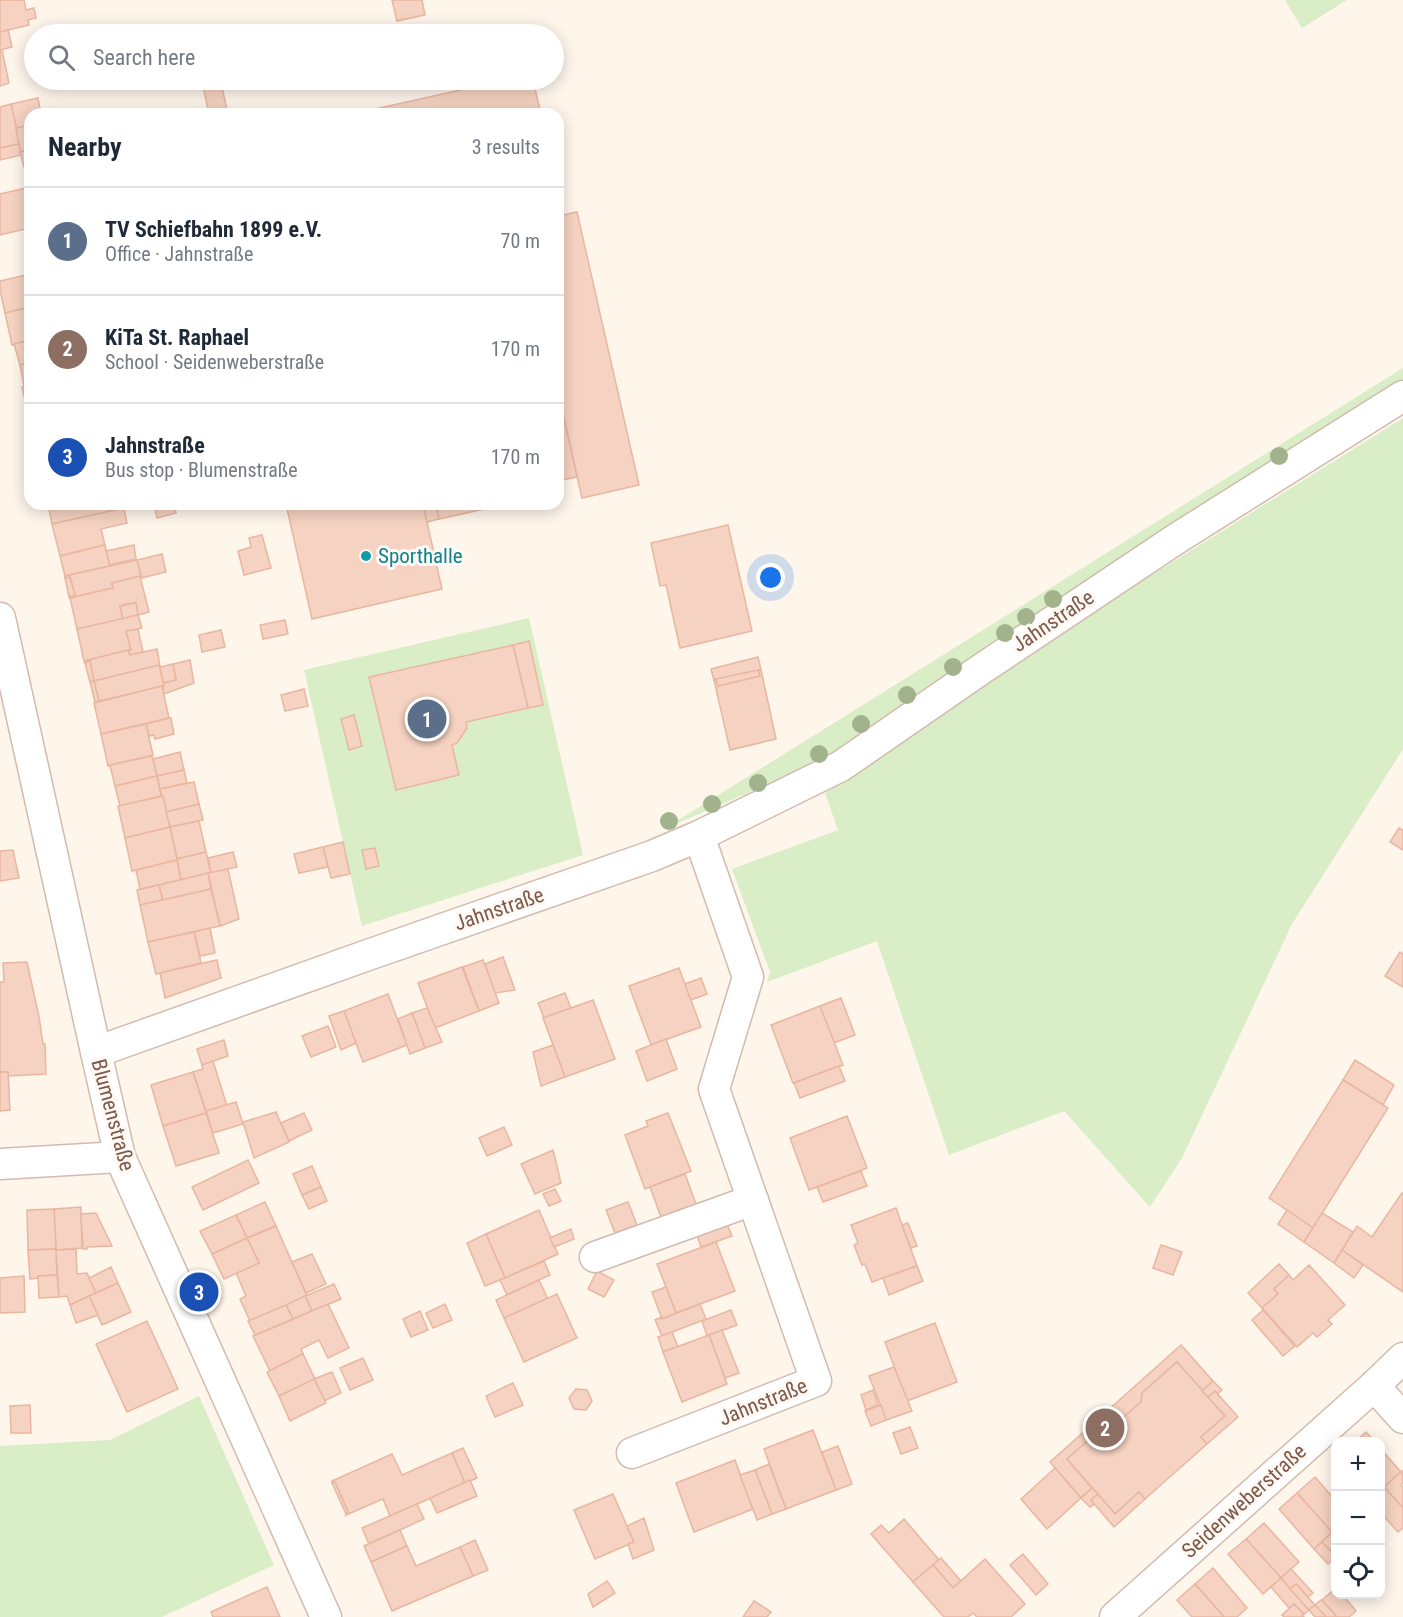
<!DOCTYPE html>
<meta charset="utf-8">
<style>
body{margin:0;font-family:"Roboto Condensed",sans-serif;background:#f2f2f3;color:#1f2937}
.controls{position:absolute;right:18px;bottom:18px;display:grid;overflow:hidden;border-radius:12px;box-shadow:0 3px 15px #0003}
.controls button{width:54px;height:54px;display:grid;place-items:center;padding:0;border:0;border-bottom:2px solid #e0e1e3;background:#fff;color:#1f2937;font:30px sans-serif}
.you{position:absolute;left:771px;top:578px;width:21px;height:21px;margin:-15px;border:4px solid #fff;border-radius:50%;background:#1a73e8;box-shadow:0 0 0 9px #1a73e833}
.badge{display:grid;place-items:center;width:39px;height:39px;border-radius:50%;background:#7c3aed;color:#fff;font-size:20px;font-weight:700}
.pin{position:absolute;translate:-50% -50%;border:3px solid #fff;box-shadow:0 2px 6px #0006}
.list{margin:0;padding:0;list-style:none}
h2{display:flex;justify-content:space-between;align-items:center;height:78px;margin:0;padding:0 24px;font-size:26px}
h2 small{font-size:20px;font-weight:400;color:#747a83}
.list li{display:grid;grid-template-columns:39px 1fr auto;gap:18px;align-items:center;box-sizing:border-box;height:108px;padding:0 24px;border-top:2px solid #e0e1e3}
.list b{display:block;font-size:22px;white-space:nowrap}
.list p{margin:0;font-size:20px;white-space:nowrap;color:#747a83}
.list em{font-size:20px;font-style:normal;color:#747a83}
.icon{flex:none;width:33px;height:33px;fill:none;stroke:currentColor;stroke-width:2;stroke-linecap:round;stroke-linejoin:round}
.map{position:relative;flex:none;width:1403px;height:1617px;overflow:hidden}
.search{position:absolute;background:#fff;box-shadow:0 3px 15px #0003;left:24px;top:24px;width:540px;height:66px;display:flex;align-items:center;gap:15px;box-sizing:border-box;padding:0 21px;border-radius:33px;color:#747a83;font-size:22px}
.panel{position:absolute;background:#fff;box-shadow:0 3px 15px #0003;left:24px;top:108px;width:540px;height:402px;border-radius:18px}
.map>svg:first-child{display:block}
.green{fill:#d9edc7}
.building{fill:#f5d2c1;stroke:#e9b6a0;stroke-width:1.5}
.lines{fill:none;stroke-linecap:round;stroke-linejoin:round}
.street-casing{stroke:#d2bbae;stroke-width:33}
.street{stroke:#fff;stroke-width:30}
.tree{fill:#a1b28c}
.culture-dot{fill:#0f9aa8;stroke:#fff9f3;stroke-width:2}
.labels{text-anchor:middle;dominant-baseline:central;stroke-width:6;stroke-linejoin:round;paint-order:stroke}
.culture-label{font-size:21px;fill:#0d838f;stroke:#fff9f3;text-anchor:start}
.street-label{font-size:21px;fill:#7c594b;stroke:#fff9f3}
</style>
<div class="map">
<svg width="1403" height="1617" viewBox="0 0 1403 1617">
<rect width="100%" height="100%" fill="#fef5eb"/>
<g class="green">
<path d="M1285 0H1347L1302 28Z"/>
<path d="M1403 368V385L840 753 664 829Z"/>
<path d="M1403 418V749L1292 924 1182 1158 1150 1207 1064 1111 949 1155 877 941 767 982 770 972 732 869 838 830 825 793 1104 605Z"/>
<path d="M529 618 583 855 362 926 304 670Z"/>
<path d="M199 1396 274 1565 162 1617H0V1446L110 1440Z"/>
</g>
<g class="building">
<path d="M0 0H24L26 10 34 8 36 18 28 20 29 25 0 32Z"/>
<path d="M392 0H422L425 15 397 21Z"/>
<path d="M8 30 12 47 0 50V32Z"/>
<path d="M0 50H2L9 83 0 86Z"/>
<path d="M505 80H533L541 114H353Z"/>
<path d="M221 83 228 114H209L203 86Z"/>
<path d="M38 98 41 114H30V125L16 128 11 104Z"/>
<path d="M11 104 20 144 0 148V107Z"/>
<path d="M30 125V150L20 152 16 128Z"/>
<path d="M19 144 21 155 0 160V148Z"/>
<path d="M30 150V165L24 167 20 152Z"/>
<path d="M30 187V228L0 235V194Z"/>
<path d="M577 212 639 485 582 498 558 392V216Z"/>
<path d="M30 274V307L5 313 0 290V281Z"/>
<path d="M30 307V340L12 345 5 313Z"/>
<path d="M30 340V363L20 365 14 344Z"/>
<path d="M30 363V385L24 386 20 365Z"/>
<path d="M30 385V418H29L22 387Z"/>
<path d="M558 392 577 477 558 481Z"/>
<path d="M48 504H123L124 508 52 524Z"/>
<path d="M154 504H174L176 513 157 518Z"/>
<path d="M286 504H423L442 589 312 619Z"/>
<path d="M423 504H436L439 519 427 522Z"/>
<path d="M436 504H507L439 519Z"/>
<path d="M124 508 127 523 101 529 105 545 60 556 52 524Z"/>
<path d="M728 525 752 631 680 648 666 585 660 586 651 543Z"/>
<path d="M262 535 271 568 244 575 238 551 251 547 249 538Z"/>
<path d="M105 545 110 566 65 576 60 556Z"/>
<path d="M134 545 136 559 110 565 106 551Z"/>
<path d="M162 554 166 572 141 578 137 560Z"/>
<path d="M137 560 141 576 112 583 113 588 70 598 69 597 75 595 70 577 65 578V576Z"/>
<path d="M140 576 149 612 138 615 136 603 125 604 120 606 123 619 77 629 70 598 113 588 112 583Z"/>
<path d="M70 577 75 595 69 597 65 578Z"/>
<path d="M136 603 138 615 123 619 120 606Z"/>
<path d="M138 615 142 628 126 631 131 650 84 661 77 629Z"/>
<path d="M285 620 288 634 263 639 260 625Z"/>
<path d="M138 629 143 652 130 655 128 650H131L126 631Z"/>
<path d="M221 630 225 647 202 652 199 635Z"/>
<path d="M529 641 543 705 528 708 513 645Z"/>
<path d="M513 645 528 708 466 722 467 728 457 743 452 745 459 775 396 790 369 677Z"/>
<path d="M157 649 160 666 94 681 90 661 85 663 84 661 128 650 130 655Z"/>
<path d="M758 657 761 670 714 680 711 669Z"/>
<path d="M190 660 194 683 164 694 162 686H164L163 683 176 680 173 664Z"/>
<path d="M90 661 94 681 90 682 85 663Z"/>
<path d="M173 664 176 680 163 683 160 667Z"/>
<path d="M159 665 164 686 99 701 94 681Z"/>
<path d="M758 670H761L776 739 730 750 714 680 716 679 718 686 760 676Z"/>
<path d="M758 670 760 676 718 686 716 679Z"/>
<path d="M94 681 99 701 95 702 90 682Z"/>
<path d="M162 686 169 718 101 734 94 703Z"/>
<path d="M304 689 308 706 285 711 281 695Z"/>
<path d="M354 715 362 746 349 750 341 719Z"/>
<path d="M169 718H171L174 734 155 739 154 735 149 736 146 724Z"/>
<path d="M146 724 153 755 108 766 101 734Z"/>
<path d="M180 752 184 770 157 776 153 759Z"/>
<path d="M152 756 157 776 115 786 110 765Z"/>
<path d="M184 770 187 783 160 789 157 776Z"/>
<path d="M157 776 161 796 120 806 115 786Z"/>
<path d="M194 782 199 804 166 812 160 789Z"/>
<path d="M163 796 170 827 125 838 118 806Z"/>
<path d="M199 804 203 820 170 827 166 812Z"/>
<path d="M199 821 206 852 177 859 170 827Z"/>
<path d="M170 827 177 860 132 871 125 838Z"/>
<path d="M1399 828 1403 830V850L1390 842Z"/>
<path d="M343 842 350 874 331 878 323 847Z"/>
<path d="M323 847 328 867 299 873 294 854Z"/>
<path d="M375 848 379 866 366 869 362 850Z"/>
<path d="M13 850 19 878 0 881V851Z"/>
<path d="M206 852 211 873 181 880 177 859Z"/>
<path d="M233 852 237 867 211 873 208 858Z"/>
<path d="M177 860 181 880 140 889 136 870Z"/>
<path d="M228 869 239 919 220 926 208 873Z"/>
<path d="M208 873 211 889 163 901 159 885Z"/>
<path d="M159 885 163 901 140 905 137 890Z"/>
<path d="M211 889 220 926 148 942 140 905Z"/>
<path d="M210 928 215 953 200 956 194 932Z"/>
<path d="M194 932 201 963 156 974 148 942Z"/>
<path d="M1400 952 1403 954V987L1385 976Z"/>
<path d="M503 957 515 990 495 993 485 964Z"/>
<path d="M217 960 221 978 165 998 160 973Z"/>
<path d="M483 960 499 1003 479 1011 463 967Z"/>
<path d="M27 962 39 1017 43 1044H45L46 1074 8 1076V1072H0V982H4L3 963Z"/>
<path d="M462 967 479 1011 435 1028 418 983Z"/>
<path d="M679 968 701 1027 651 1045 629 986Z"/>
<path d="M701 978 707 994 691 1000 685 984Z"/>
<path d="M565 993 571 1008 544 1018 538 1003Z"/>
<path d="M388 994 407 1045 363 1062 344 1011Z"/>
<path d="M841 998 855 1035 834 1043 820 1006Z"/>
<path d="M593 1000 615 1059 565 1077 543 1018Z"/>
<path d="M820 1006 843 1065 793 1083 771 1025Z"/>
<path d="M427 1008 442 1042 425 1048 412 1013Z"/>
<path d="M344 1011 356 1043 341 1050 329 1016Z"/>
<path d="M412 1013 425 1048 410 1054 398 1019Z"/>
<path d="M328 1026 336 1047 311 1057 302 1036Z"/>
<path d="M666 1039 677 1069 647 1081 636 1051Z"/>
<path d="M224 1040 228 1056 202 1065 197 1049Z"/>
<path d="M553 1045 565 1077 541 1086 533 1052Z"/>
<path d="M1355 1060 1394 1085 1383 1105 1343 1080Z"/>
<path d="M213 1061 227 1106 206 1111 193 1072 203 1069 202 1065Z"/>
<path d="M839 1066 845 1081 800 1098 794 1083Z"/>
<path d="M0 1072H8L10 1110 0 1111Z"/>
<path d="M193 1072 206 1113 163 1126 151 1085Z"/>
<path d="M1343 1080 1388 1108 1313 1228 1269 1198Z"/>
<path d="M236 1102 243 1124 213 1133 206 1111Z"/>
<path d="M276 1112 289 1142 254 1158 243 1122Z"/>
<path d="M206 1113 219 1153 176 1166 163 1126Z"/>
<path d="M304 1113 312 1130 289 1141 281 1123Z"/>
<path d="M668 1113 691 1171 645 1189 625 1135 648 1126 646 1121Z"/>
<path d="M847 1116 867 1168 809 1190 790 1138Z"/>
<path d="M504 1127 512 1145 487 1156 479 1138Z"/>
<path d="M553 1150 561 1183 535 1194 521 1164Z"/>
<path d="M248 1160 259 1183 203 1210 192 1187Z"/>
<path d="M312 1166 321 1187 302 1195 293 1174Z"/>
<path d="M861 1171 867 1186 823 1202 817 1187Z"/>
<path d="M685 1174 696 1204 661 1217 650 1187Z"/>
<path d="M321 1187 327 1201 309 1209 302 1195Z"/>
<path d="M555 1189 561 1201 549 1206 543 1194Z"/>
<path d="M1402 1193 1403 1194V1292L1342 1250 1357 1226 1372 1237Z"/>
<path d="M265 1202 276 1226 247 1238 236 1215Z"/>
<path d="M628 1202 637 1225 615 1233 606 1210Z"/>
<path d="M81 1207 82 1248 56 1250 54 1209Z"/>
<path d="M896 1208 917 1266 872 1282 865 1264 862 1265 854 1245 858 1243 851 1225Z"/>
<path d="M54 1209 56 1249 28 1250 27 1210Z"/>
<path d="M539 1210 558 1254 505 1278 486 1234Z"/>
<path d="M1287 1210 1313 1228 1304 1242 1278 1224Z"/>
<path d="M96 1213 112 1246 87 1247V1249H83L81 1214Z"/>
<path d="M1322 1213 1353 1232 1334 1263 1304 1242Z"/>
<path d="M236 1215 247 1238 212 1254 200 1231Z"/>
<path d="M908 1223 917 1246 911 1248 902 1225Z"/>
<path d="M727 1224 732 1236 701 1247 697 1235Z"/>
<path d="M276 1226 307 1296 250 1321 240 1299 246 1296 236 1273 259 1263 247 1238Z"/>
<path d="M571 1229 574 1239 554 1247 550 1238Z"/>
<path d="M486 1234 505 1278 485 1286 467 1243Z"/>
<path d="M247 1238 259 1263 224 1279 212 1254Z"/>
<path d="M716 1242 735 1291 676 1313 657 1264Z"/>
<path d="M1161 1245 1182 1252 1173 1275 1153 1268Z"/>
<path d="M56 1249 57 1275 38 1276V1278L30 1279 28 1250Z"/>
<path d="M76 1249 77 1274 87 1273 96 1293 70 1305 67 1296 59 1297 56 1250Z"/>
<path d="M1342 1250 1363 1265 1354 1278 1334 1263Z"/>
<path d="M312 1254 326 1284 306 1293 292 1262Z"/>
<path d="M544 1261 550 1275 507 1295 500 1280Z"/>
<path d="M1279 1264 1289 1275 1274 1289 1278 1294 1262 1308 1248 1293Z"/>
<path d="M1309 1265 1345 1305 1328 1320 1332 1324 1317 1337 1313 1333 1297 1347 1262 1308 1278 1294 1274 1289 1289 1275 1293 1280Z"/>
<path d="M917 1266 923 1281 889 1295 883 1278Z"/>
<path d="M111 1267 118 1283 96 1293 89 1278Z"/>
<path d="M597 1271 614 1280 604 1297 588 1289Z"/>
<path d="M57 1275 59 1297 39 1298 38 1276Z"/>
<path d="M24 1276 25 1312 0 1313V1278Z"/>
<path d="M539 1280 548 1299 504 1318 496 1300Z"/>
<path d="M118 1283 131 1312 102 1325 89 1296Z"/>
<path d="M334 1284 341 1299 312 1311 305 1296Z"/>
<path d="M666 1287 676 1313 662 1319 652 1292Z"/>
<path d="M557 1294 577 1338 524 1362 504 1318Z"/>
<path d="M89 1296 98 1315 76 1323 70 1305Z"/>
<path d="M305 1296 312 1311 293 1319 286 1305Z"/>
<path d="M328 1304 349 1348 328 1358 319 1340 301 1349 303 1354 270 1371 253 1336Z"/>
<path d="M445 1304 452 1320 433 1328 426 1313Z"/>
<path d="M700 1304 706 1319 662 1336 655 1320 662 1317V1319Z"/>
<path d="M286 1305 293 1319 255 1335 248 1321Z"/>
<path d="M731 1310 737 1325 707 1336 702 1321Z"/>
<path d="M1263 1310 1295 1346 1283 1356 1252 1320Z"/>
<path d="M420 1311 428 1330 411 1337 403 1319Z"/>
<path d="M147 1321 178 1389 127 1412 96 1344Z"/>
<path d="M935 1323 957 1382 907 1401 885 1342Z"/>
<path d="M722 1330 739 1373 725 1378 709 1335Z"/>
<path d="M672 1332 678 1347 663 1352 658 1337Z"/>
<path d="M709 1335 727 1384 682 1402 663 1352Z"/>
<path d="M1181 1345 1213 1381 1202 1391 1177 1362 1142 1393 1141 1402 1110 1429 1102 1428 1067 1459 1092 1488 1081 1498 1050 1462Z"/>
<path d="M303 1354 315 1379 279 1396 267 1372Z"/>
<path d="M363 1358 373 1380 350 1390 340 1368Z"/>
<path d="M1177 1362 1225 1416 1201 1437 1207 1444 1145 1499 1139 1492 1115 1514 1067 1459 1102 1428 1110 1429 1141 1402 1142 1393Z"/>
<path d="M894 1367 912 1411 886 1420 869 1376Z"/>
<path d="M332 1372 341 1393 324 1401 314 1379Z"/>
<path d="M314 1379 326 1403 290 1421 279 1396Z"/>
<path d="M1213 1381 1222 1390 1217 1394 1215 1391 1208 1397 1202 1391Z"/>
<path d="M513 1383 523 1405 495 1417 486 1396Z"/>
<path d="M576 1389 587 1390 592 1401 586 1410 574 1409 569 1398Z"/>
<path d="M873 1390 878 1405 866 1410 861 1395Z"/>
<path d="M1215 1391 1238 1417 1207 1444 1201 1437 1225 1416 1208 1397Z"/>
<path d="M30 1405 31 1433H11L10 1406Z"/>
<path d="M881 1405 886 1420 871 1426 865 1411Z"/>
<path d="M910 1427 918 1448 901 1454 893 1433Z"/>
<path d="M813 1430 836 1490 786 1509 764 1449Z"/>
<path d="M1366 1432 1375 1442H1355Z"/>
<path d="M838 1446 852 1484 836 1490 822 1452Z"/>
<path d="M463 1448 477 1478 465 1483 452 1453Z"/>
<path d="M1380 1448 1401 1472 1384 1487 1380 1483Z"/>
<path d="M452 1453 465 1483 390 1516 383 1499 346 1515 348 1512 335 1482 332 1483V1481L392 1454 402 1475Z"/>
<path d="M735 1460 753 1509 694 1532 676 1483Z"/>
<path d="M769 1464 786 1509 772 1514 755 1470Z"/>
<path d="M1055 1468 1081 1498 1047 1529 1021 1499Z"/>
<path d="M755 1470 772 1514 757 1520 740 1475Z"/>
<path d="M1402 1471 1403 1483 1401 1485 1403 1488V1508L1384 1487Z"/>
<path d="M1315 1477 1336 1501V1530L1332 1532 1297 1493Z"/>
<path d="M470 1480 477 1496 437 1513 430 1498Z"/>
<path d="M335 1482 348 1512 346 1514 332 1483Z"/>
<path d="M1384 1487 1403 1508V1528L1398 1532 1380 1512V1491Z"/>
<path d="M1092 1488 1098 1494 1091 1500 1094 1504 1090 1507 1081 1498Z"/>
<path d="M1139 1492 1145 1499 1114 1527 1091 1500 1098 1494 1115 1514Z"/>
<path d="M1297 1493 1332 1532 1314 1549 1279 1509Z"/>
<path d="M613 1494 634 1542 595 1559 574 1510Z"/>
<path d="M417 1504 424 1519 369 1544 362 1528Z"/>
<path d="M644 1518 654 1550 633 1559 628 1544 634 1542 627 1526Z"/>
<path d="M904 1519 939 1560 913 1582 871 1534 881 1525 889 1533Z"/>
<path d="M1264 1523 1299 1562 1281 1578 1246 1539Z"/>
<path d="M400 1530 407 1546 371 1562 364 1546Z"/>
<path d="M1332 1532 1336 1536V1557L1322 1542Z"/>
<path d="M1246 1539 1281 1578 1263 1594 1228 1554Z"/>
<path d="M475 1540 488 1570 473 1576 460 1547Z"/>
<path d="M1322 1542 1336 1557 1328 1564 1314 1549Z"/>
<path d="M407 1546 416 1566 460 1547 473 1576 392 1611 371 1562Z"/>
<path d="M1023 1554 1048 1584 1036 1595 1010 1565Z"/>
<path d="M941 1558 961 1581 953 1588 933 1565Z"/>
<path d="M985 1559 1025 1604 1011 1617H977L973 1613 968 1617H944L913 1582 933 1565 953 1588Z"/>
<path d="M1213 1568 1247 1608 1237 1617H1224L1195 1584Z"/>
<path d="M1291 1569 1313 1593 1308 1597 1296 1584 1290 1589 1281 1578Z"/>
<path d="M1281 1578 1309 1610 1304 1614 1294 1604 1289 1608 1271 1587Z"/>
<path d="M607 1581 615 1593 593 1607 588 1594Z"/>
<path d="M1195 1584 1224 1617H1192L1177 1600Z"/>
<path d="M1296 1584 1315 1605 1309 1610 1290 1589Z"/>
<path d="M267 1587 280 1617H213L211 1612Z"/>
<path d="M1336 1588V1594H1342L1356 1611 1349 1617H1337L1322 1600Z"/>
<path d="M1321 1600H1322L1337 1617H1326L1315 1605Z"/>
<path d="M754 1601 771 1612 767 1617H743Z"/>
<path d="M1294 1604 1304 1614 1302 1615 1304 1617H1284L1282 1615Z"/>
<path d="M1315 1605 1326 1617H1315L1309 1610Z"/>
</g>
<g class="lines">
<defs>
<g id="street">
<path d="M0 618 96 1052 120 1157 326 1617"/>
<path d="M96 1052 368 955 652 856 699 836 841 766 980 670 1176 539 1403 396"/>
<path d="M0 1164 120 1157"/>
<path d="M595 1257 753 1200"/>
<path d="M1374 1386 1403 1418"/>
<path d="M632 1453 816 1381 714 1089 748 977 699 836"/>
<path d="M1115 1617 1374 1386 1403 1358"/>
</g>
</defs>
<use href="#street" class="street-casing"/>
<use href="#street" class="street"/>
</g>
<g class="tree">
<circle cx="1279" cy="456" r="9"/>
<circle cx="1053" cy="599" r="9"/>
<circle cx="1026" cy="617" r="9"/>
<circle cx="1005" cy="633" r="9"/>
<circle cx="953" cy="667" r="9"/>
<circle cx="907" cy="695" r="9"/>
<circle cx="861" cy="724" r="9"/>
<circle cx="819" cy="754" r="9"/>
<circle cx="758" cy="783" r="9"/>
<circle cx="712" cy="804" r="9"/>
<circle cx="669" cy="821" r="9"/>
</g>
<circle class="culture-dot" cx="366" cy="556" r="6"/>
<g class="labels">
<g class="culture-label">
<text x="378" y="556">Sporthalle</text>
</g>
<g class="street-label">
<text transform="translate(1053 621) rotate(-34)">Jahnstraße</text>
<text transform="translate(499 909) rotate(-19)">Jahnstraße</text>
<text transform="translate(113 1115) rotate(75)">Blumenstraße</text>
<text transform="translate(763 1402) rotate(-22)">Jahnstraße</text>
<text transform="translate(1244 1501) rotate(-42)">Seidenweberstraße</text>
</g>
</g>
</svg>
<div class="controls">
<button>+</button>
<button>−</button>
<button><svg class="icon" aria-label="locate" viewBox="0 0 24 24"><circle cx="12" cy="12" r="6"/><path d="M12 2v4M12 18v4M2 12h4M18 12h4"/></svg></button>
</div>
<div class="you"></div>
<div class="pin badge" style="left:427px;top:719px;background:#5c6f8a">1</div>
<div class="pin badge" style="left:1105px;top:1428px;background:#8d6e63">2</div>
<div class="pin badge" style="left:199px;top:1292px;background:#1a4fb4">3</div>
<div class="search"><svg class="icon" aria-label="search" viewBox="0 0 24 24"><circle cx="10" cy="10" r="6"/><path d="M15 15l6 6"/></svg>Search here</div>
<section class="panel">
<h2>Nearby<small>3 results</small></h2>
<ul class="list">
<li><span class="badge" style="background:#5c6f8a">1</span><div><b>TV Schiefbahn 1899 e.V.</b><p>Office · Jahnstraße</p></div><em>70 m</em></li>
<li><span class="badge" style="background:#8d6e63">2</span><div><b>KiTa St. Raphael</b><p>School · Seidenweberstraße</p></div><em>170 m</em></li>
<li><span class="badge" style="background:#1a4fb4">3</span><div><b>Jahnstraße</b><p>Bus stop · Blumenstraße</p></div><em>170 m</em></li>
</ul>
</section>
</div>
